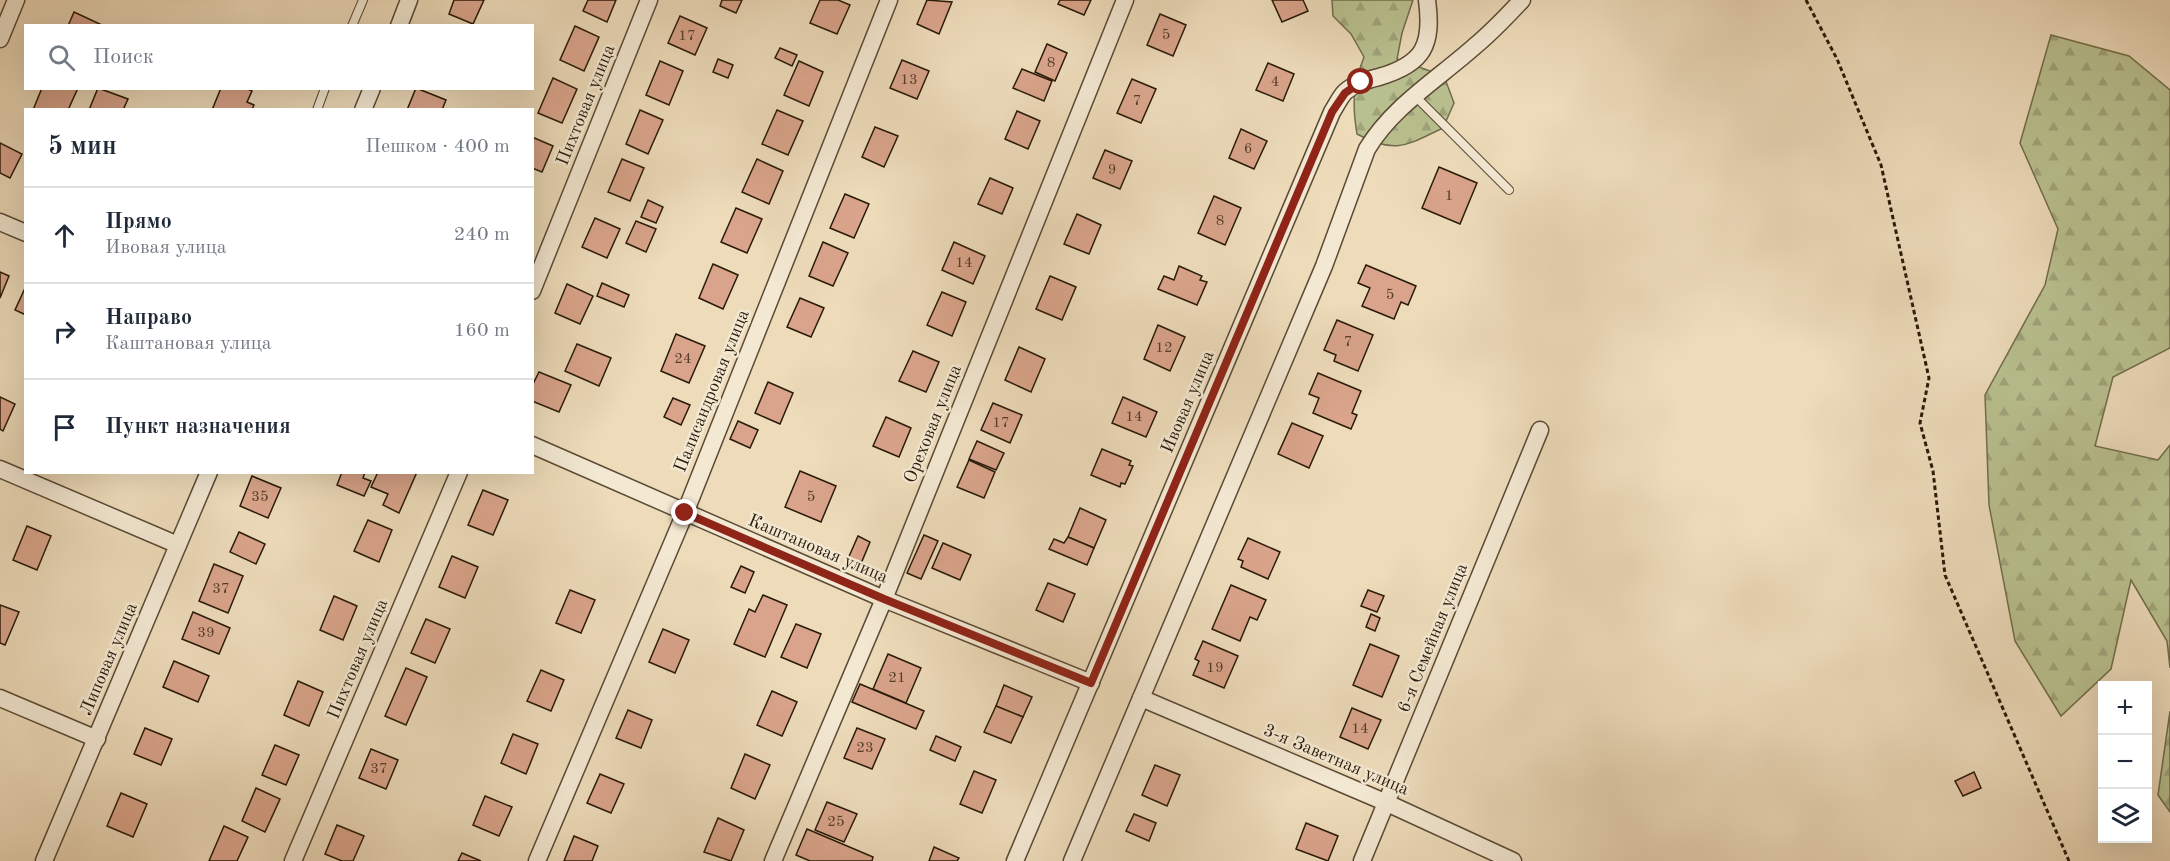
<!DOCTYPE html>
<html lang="ru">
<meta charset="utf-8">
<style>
body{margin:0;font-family:"Old Standard TT",serif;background:#f2f2f3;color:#1f2937}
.controls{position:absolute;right:18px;bottom:18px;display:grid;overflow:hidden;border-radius:0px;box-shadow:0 6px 24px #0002}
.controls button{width:54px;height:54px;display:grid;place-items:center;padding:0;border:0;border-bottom:2px solid #e0e1e3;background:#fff;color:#1f2937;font:30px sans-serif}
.stop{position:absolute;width:18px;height:18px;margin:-14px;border:4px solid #8f2418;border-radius:50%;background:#fff}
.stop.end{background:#8f2418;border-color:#fff;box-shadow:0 2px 6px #0008}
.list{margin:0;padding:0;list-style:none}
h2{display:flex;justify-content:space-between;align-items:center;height:78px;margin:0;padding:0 24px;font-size:26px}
h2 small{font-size:20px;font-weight:400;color:#747a83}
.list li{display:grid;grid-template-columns:39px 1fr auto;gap:18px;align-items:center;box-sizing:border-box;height:96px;padding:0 24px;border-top:2px solid #e0e1e3}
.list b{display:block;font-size:22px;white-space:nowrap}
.list p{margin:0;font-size:20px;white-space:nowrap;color:#747a83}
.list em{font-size:20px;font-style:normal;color:#747a83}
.icon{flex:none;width:33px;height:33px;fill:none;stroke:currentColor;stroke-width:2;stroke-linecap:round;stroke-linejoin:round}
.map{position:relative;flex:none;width:2170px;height:861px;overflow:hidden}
.search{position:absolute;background:#fff;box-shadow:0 6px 24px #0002;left:24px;top:24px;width:510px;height:66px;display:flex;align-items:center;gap:15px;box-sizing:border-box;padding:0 21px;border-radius:0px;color:#747a83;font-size:22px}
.panel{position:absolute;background:#fff;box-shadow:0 6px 24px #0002;left:24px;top:108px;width:510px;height:366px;border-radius:0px}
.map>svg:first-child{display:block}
.forest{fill:url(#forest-firs);stroke:#716d4c;stroke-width:1.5}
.building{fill:#d9a48b;stroke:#291a08;stroke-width:1.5}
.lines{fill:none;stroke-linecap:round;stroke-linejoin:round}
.lane-casing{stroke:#5a4a34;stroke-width:10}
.street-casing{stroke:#5a4a34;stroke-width:19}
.path{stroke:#291a08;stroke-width:3;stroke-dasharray:4.5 3;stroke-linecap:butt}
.lane{stroke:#f3e8d2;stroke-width:8}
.street{stroke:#f3e8d2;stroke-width:16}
.route{stroke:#8f2418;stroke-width:8}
.labels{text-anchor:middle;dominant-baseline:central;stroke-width:5;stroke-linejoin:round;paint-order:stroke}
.number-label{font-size:15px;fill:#553c29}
.street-label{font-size:18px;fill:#291a08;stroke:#f3e8d2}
</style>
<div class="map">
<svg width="2170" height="861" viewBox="0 0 2170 861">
<defs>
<pattern id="forest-firs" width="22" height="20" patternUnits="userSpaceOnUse" patternTransform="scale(1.5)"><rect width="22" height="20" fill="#b9c08f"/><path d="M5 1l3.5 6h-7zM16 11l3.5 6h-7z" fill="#9fa47a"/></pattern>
</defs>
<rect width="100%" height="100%" fill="#eddbba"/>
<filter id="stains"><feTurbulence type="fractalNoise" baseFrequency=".00333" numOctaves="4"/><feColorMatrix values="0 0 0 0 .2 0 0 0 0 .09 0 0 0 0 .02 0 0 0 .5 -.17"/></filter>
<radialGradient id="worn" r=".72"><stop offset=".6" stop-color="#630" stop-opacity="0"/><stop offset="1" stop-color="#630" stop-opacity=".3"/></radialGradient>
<g class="forest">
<path d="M1332 0H1413L1402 33 1397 59 1444 76 1454 103 1443 128C1407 145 1396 155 1357 134 1352 105 1353 85 1364 57L1351 34 1333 16Z"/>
<path d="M2051 35 2129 56 2170 90V348L2113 377 2095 446 2158 460 2170 445V668L2167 641 2131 580 2111 669 2061 716 2015 641 1989 505 1985 395 2045 285 2058 229 2020 143Z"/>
<path d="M2170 711V812L2158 795Z"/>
</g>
<g class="building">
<path d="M454 0H484L473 24 449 14Z"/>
<path d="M588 0H616L607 22 583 11Z"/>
<path d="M722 0H742L736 13 720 6Z"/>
<path d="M820 0H838L850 5 837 34 810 23Z"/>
<path d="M927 0 952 2 939 34 917 24Z"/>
<path d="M1060 0H1091L1084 15 1058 4Z"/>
<path d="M1272 0H1303L1308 11 1282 22Z"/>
<path d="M74 12 104 26H68Z"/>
<path d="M1160 14 1186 25 1173 56 1147 45Z"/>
<path d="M680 16 707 28 695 55 668 43Z"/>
<path d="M575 26 599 37 584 71 560 60Z"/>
<path d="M1047 44 1067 53 1055 81 1035 72Z"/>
<path d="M780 48 797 55 792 66 775 58Z"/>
<path d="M718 59 733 65 728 78 713 72Z"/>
<path d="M902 60 929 71 917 99 890 88Z"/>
<path d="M660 61 683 71 669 105 646 95Z"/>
<path d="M799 61 823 72 809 106 784 95Z"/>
<path d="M1268 63 1294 74 1283 101 1256 90Z"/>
<path d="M1022 69 1052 81 1044 101 1013 88Z"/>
<path d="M553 78 577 89 562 123 538 113Z"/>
<path d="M1132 79 1156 89 1141 123 1117 113Z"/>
<path d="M42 88H78L68 110H33Z"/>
<path d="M98 88 128 99 123 110H89Z"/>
<path d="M221 88H246L252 91 247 102 254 105 252 110H212Z"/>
<path d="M416 88 446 100 442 110H407Z"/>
<path d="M640 110 663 120 648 154 626 144Z"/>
<path d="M777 110 803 121 788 155 762 144Z"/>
<path d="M1017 111 1040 121 1028 149 1005 139Z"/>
<path d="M875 127 898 136 884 167 862 157Z"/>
<path d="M1241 129 1267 141 1254 169 1229 158Z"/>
<path d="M532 137 553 146 542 172 532 168Z"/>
<path d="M0 143 22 154 10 178 0 173Z"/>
<path d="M1105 150 1132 161 1120 189 1093 178Z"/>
<path d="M622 159 644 168 630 201 608 192Z"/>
<path d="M757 159 783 171 769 204 742 192Z"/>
<path d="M1439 167 1477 183 1460 224 1422 208Z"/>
<path d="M990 178 1013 188 1002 214 978 204Z"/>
<path d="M845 194 869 204 854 238 830 228Z"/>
<path d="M1214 196 1241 208 1225 245 1198 233Z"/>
<path d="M648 200 663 207 656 223 641 217Z"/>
<path d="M736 208 762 219 747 253 721 242Z"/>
<path d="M1077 214 1101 225 1089 254 1064 244Z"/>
<path d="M595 218 620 229 607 258 582 247Z"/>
<path d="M636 221 656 229 646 252 626 243Z"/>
<path d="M823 242 848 253 833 286 809 276Z"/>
<path d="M954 242 985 256 973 284 942 270Z"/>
<path d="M713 264 738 275 723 309 699 298Z"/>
<path d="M1366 265 1416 286 1408 305 1401 302 1394 319 1362 306 1370 288 1358 283Z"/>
<path d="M1179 266 1202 276 1200 280 1207 282 1197 305 1158 289 1164 276 1174 280Z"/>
<path d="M0 272 9 276 0 298Z"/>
<path d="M1050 276 1076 287 1062 320 1036 309Z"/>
<path d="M602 283 629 295 624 307 597 296Z"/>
<path d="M567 284 593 296 580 324 555 313Z"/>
<path d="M26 286V315L15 310Z"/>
<path d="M942 292 966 302 952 336 927 325Z"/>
<path d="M800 298 824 308 811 337 787 327Z"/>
<path d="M1337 320 1373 335 1358 371 1334 361 1336 355 1324 350Z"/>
<path d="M1158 325 1185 337 1170 371 1144 359Z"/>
<path d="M676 334 705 346 689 383 661 371Z"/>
<path d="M577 344 611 358 599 386 565 371Z"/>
<path d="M1019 347 1045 359 1031 392 1005 380Z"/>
<path d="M913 351 939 362 926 392 899 381Z"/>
<path d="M539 372 571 385 559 412 532 401V386Z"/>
<path d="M1318 373 1361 391 1352 413 1357 415 1351 429 1313 413 1319 398 1309 394Z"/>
<path d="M768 382 793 393 780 424 755 413Z"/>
<path d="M0 397 15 404 3 431 0 429Z"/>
<path d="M1123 397 1157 412 1146 437 1112 423Z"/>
<path d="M673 398 690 405 681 425 664 417Z"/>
<path d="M993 403 1022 415 1010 443 981 430Z"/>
<path d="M886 417 911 428 899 457 873 446Z"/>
<path d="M738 421 758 430 750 448 730 439Z"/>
<path d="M1292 423 1323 436 1309 468 1278 454Z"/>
<path d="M977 441 1004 453 996 470 969 459Z"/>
<path d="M1102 449 1131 461 1129 465 1133 466 1125 484 1121 483 1120 487 1091 475Z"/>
<path d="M969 460 995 472 984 498 957 487Z"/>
<path d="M800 471 836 486 821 522 785 507Z"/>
<path d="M342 472H365L363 478 371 481 364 496 337 485Z"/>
<path d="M378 472H417L399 513 383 505 388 494 371 487Z"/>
<path d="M252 476 281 488 268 518 240 506Z"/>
<path d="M483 490 508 500 493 535 468 525Z"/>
<path d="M1080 508 1106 520 1094 548 1068 537Z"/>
<path d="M368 520 392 530 379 562 354 551Z"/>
<path d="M27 526 51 536 37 570 13 560Z"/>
<path d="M239 532 265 544 256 564 230 552Z"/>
<path d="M924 535 938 541 921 579 907 573Z"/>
<path d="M858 536 870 542 860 566 847 561Z"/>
<path d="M1068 537 1094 548 1087 565 1049 549 1054 539 1064 543Z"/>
<path d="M1248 538 1280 552 1268 579 1241 567 1243 561 1238 559Z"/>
<path d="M943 543 971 555 960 580 932 568Z"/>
<path d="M452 556 478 567 465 598 439 587Z"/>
<path d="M214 564 243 576 228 613 199 601Z"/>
<path d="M741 566 754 572 745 593 731 587Z"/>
<path d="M1048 583 1075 594 1063 622 1036 610Z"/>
<path d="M1231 585 1266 600 1257 620 1250 617 1240 641 1212 629Z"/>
<path d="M570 590 595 600 581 633 556 623Z"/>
<path d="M1368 590 1384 596 1377 612 1361 606Z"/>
<path d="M763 595 787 605 765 657 734 644 749 609 755 612Z"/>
<path d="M334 596 357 606 343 640 320 630Z"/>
<path d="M0 605 19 612 5 645 0 643Z"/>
<path d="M193 612 230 628 219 654 182 639Z"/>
<path d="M1371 614 1380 618 1375 631 1366 627Z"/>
<path d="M426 619 450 629 435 663 411 653Z"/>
<path d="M796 624 821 634 807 668 781 657Z"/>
<path d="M663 629 689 640 675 673 649 662Z"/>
<path d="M1203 641 1238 656 1224 688 1193 675 1199 661 1195 659Z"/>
<path d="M1370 644 1399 656 1382 697 1353 685Z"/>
<path d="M888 654 921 668 906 703 873 689Z"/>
<path d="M174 661 209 676 198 702 163 687Z"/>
<path d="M406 668 427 677 406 725 385 716Z"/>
<path d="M541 670 564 680 551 711 527 701Z"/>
<path d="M298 681 323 692 309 726 284 715Z"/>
<path d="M860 684 924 711 916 729 852 702Z"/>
<path d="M1004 685 1032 697 1023 717 996 706Z"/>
<path d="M772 691 797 702 782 736 757 725Z"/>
<path d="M996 706 1023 717 1011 743 984 732Z"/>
<path d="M1352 708 1381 720 1368 749 1340 737Z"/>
<path d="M628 710 652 720 641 748 616 738Z"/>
<path d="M145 728 172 739 161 765 134 754Z"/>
<path d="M857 728 885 739 872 769 844 758Z"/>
<path d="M513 734 538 744 526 774 501 763Z"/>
<path d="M936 736 961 747 955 761 930 750Z"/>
<path d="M275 745 299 755 286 785 262 775Z"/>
<path d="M371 749 398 760 386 789 359 778Z"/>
<path d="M745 754 770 765 755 799 731 788Z"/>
<path d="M1155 765 1180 775 1167 806 1142 795Z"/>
<path d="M974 771 996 780 982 813 960 804Z"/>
<path d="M1974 772 1981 788 1963 796 1955 781Z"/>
<path d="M600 774 624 784 611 813 587 803Z"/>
<path d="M256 788 280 799 265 832 242 821Z"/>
<path d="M121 793 147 804 133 837 107 826Z"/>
<path d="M485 796 512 807 499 836 473 825Z"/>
<path d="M827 802 857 814 844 842 815 830Z"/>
<path d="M1134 814 1156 823 1149 841 1126 831Z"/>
<path d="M718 818 744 830 731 861 704 852Z"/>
<path d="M1306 823 1338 836 1328 861 1296 849Z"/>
<path d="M337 825 364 836 353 861H342L325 854Z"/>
<path d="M224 826 248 837 237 861H209Z"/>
<path d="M807 829 873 857 872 861H810L796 855Z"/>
<path d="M574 836 598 846 592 861H564Z"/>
<path d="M934 847 959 858 957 861H929Z"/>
<path d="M462 853 481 861H458Z"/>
</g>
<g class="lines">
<defs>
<g id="lane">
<path d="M352 26 363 0"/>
<path d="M1415 96 1509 190"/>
<path d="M317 110 325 88"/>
</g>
<g id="street">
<path d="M399 26 409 0"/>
<path d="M0 39 16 0"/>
<path d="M363 110 372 88"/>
<path d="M0 222 26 233"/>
<path d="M532 291 649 0"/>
<path d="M532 445 884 599 1091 683"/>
<path d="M0 469 178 545"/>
<path d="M0 698 97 739"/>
<path d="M1141 698 1387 803 1513 861"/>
<path d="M44 861 209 472"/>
<path d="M293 861 459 472"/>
<path d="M537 861 685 513 889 0"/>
<path d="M773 861 884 599 1125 0"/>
<path d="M1015 861 1332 112C1336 106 1340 97 1345 92 1355 83 1367 80 1379 77 1424 64 1433 45 1427 0"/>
<path d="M1072 861 1324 266 1367 149C1393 106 1438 79 1475 46 1492 32 1507 16 1522 0"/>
<path d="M1362 861 1540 430"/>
</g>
</defs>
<use href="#lane" class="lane-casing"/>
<use href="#street" class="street-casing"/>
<path class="path" d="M1806 0 1837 59 1881 165 1929 378 1920 423 1933 471 1945 575 2069 861"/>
<use href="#lane" class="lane"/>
<use href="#street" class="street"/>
</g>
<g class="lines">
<path class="route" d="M685 513 884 599 1091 683 1332 112 1345 93 1361 82"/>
</g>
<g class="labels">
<g class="number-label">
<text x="1166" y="35">5</text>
<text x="687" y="36">17</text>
<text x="1051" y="63">8</text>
<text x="909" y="80">13</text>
<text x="1275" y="82">4</text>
<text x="1137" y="101">7</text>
<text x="1248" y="149">6</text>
<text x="1112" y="170">9</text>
<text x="1449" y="196">1</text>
<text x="1220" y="221">8</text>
<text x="964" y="263">14</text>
<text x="1390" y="295">5</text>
<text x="1348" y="342">7</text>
<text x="1164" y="348">12</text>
<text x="683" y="359">24</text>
<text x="1134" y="417">14</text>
<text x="1001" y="423">17</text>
<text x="260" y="497">35</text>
<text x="811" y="497">5</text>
<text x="221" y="589">37</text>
<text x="206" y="633">39</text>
<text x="1215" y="668">19</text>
<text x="897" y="678">21</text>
<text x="1360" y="729">14</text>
<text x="865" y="748">23</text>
<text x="379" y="769">37</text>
<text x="836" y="822">25</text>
</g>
<g class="street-label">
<text transform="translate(586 105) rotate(-68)">Пихтовая улица</text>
<text transform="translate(712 391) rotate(-68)">Палисандровая улица</text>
<text transform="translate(1188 402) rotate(-67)">Ивовая улица</text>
<text transform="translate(933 424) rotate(-68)">Ореховая улица</text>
<text transform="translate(818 549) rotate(23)">Каштановая улица</text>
<text transform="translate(1433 638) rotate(-68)">6-я Семейная улица</text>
<text transform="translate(109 659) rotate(-67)">Липовая улица</text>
<text transform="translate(358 659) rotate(-67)">Пихтовая улица</text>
<text transform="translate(1336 760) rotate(23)">3-я Заветная улица</text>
</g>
</g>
<rect width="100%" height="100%" filter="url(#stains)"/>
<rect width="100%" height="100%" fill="url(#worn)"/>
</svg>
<div class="controls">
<button>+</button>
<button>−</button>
<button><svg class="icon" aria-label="layers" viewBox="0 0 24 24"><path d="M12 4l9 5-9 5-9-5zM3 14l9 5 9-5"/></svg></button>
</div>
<div class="stop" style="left:1361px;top:82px"></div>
<div class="stop end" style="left:685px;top:513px"></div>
<div class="search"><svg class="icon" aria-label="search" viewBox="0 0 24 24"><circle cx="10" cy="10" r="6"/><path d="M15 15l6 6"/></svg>Поиск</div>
<section class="panel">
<h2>5 мин<small>Пешком · 400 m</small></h2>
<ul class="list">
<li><svg class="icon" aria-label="ahead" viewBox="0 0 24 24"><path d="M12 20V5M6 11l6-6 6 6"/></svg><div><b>Прямо</b><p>Ивовая улица</p></div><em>240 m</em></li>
<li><svg class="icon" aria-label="right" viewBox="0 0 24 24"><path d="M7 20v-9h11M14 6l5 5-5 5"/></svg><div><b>Направо</b><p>Каштановая улица</p></div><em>160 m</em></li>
<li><svg class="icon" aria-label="arrive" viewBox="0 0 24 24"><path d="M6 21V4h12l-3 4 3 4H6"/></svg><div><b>Пункт назначения</b></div></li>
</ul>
</section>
</div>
